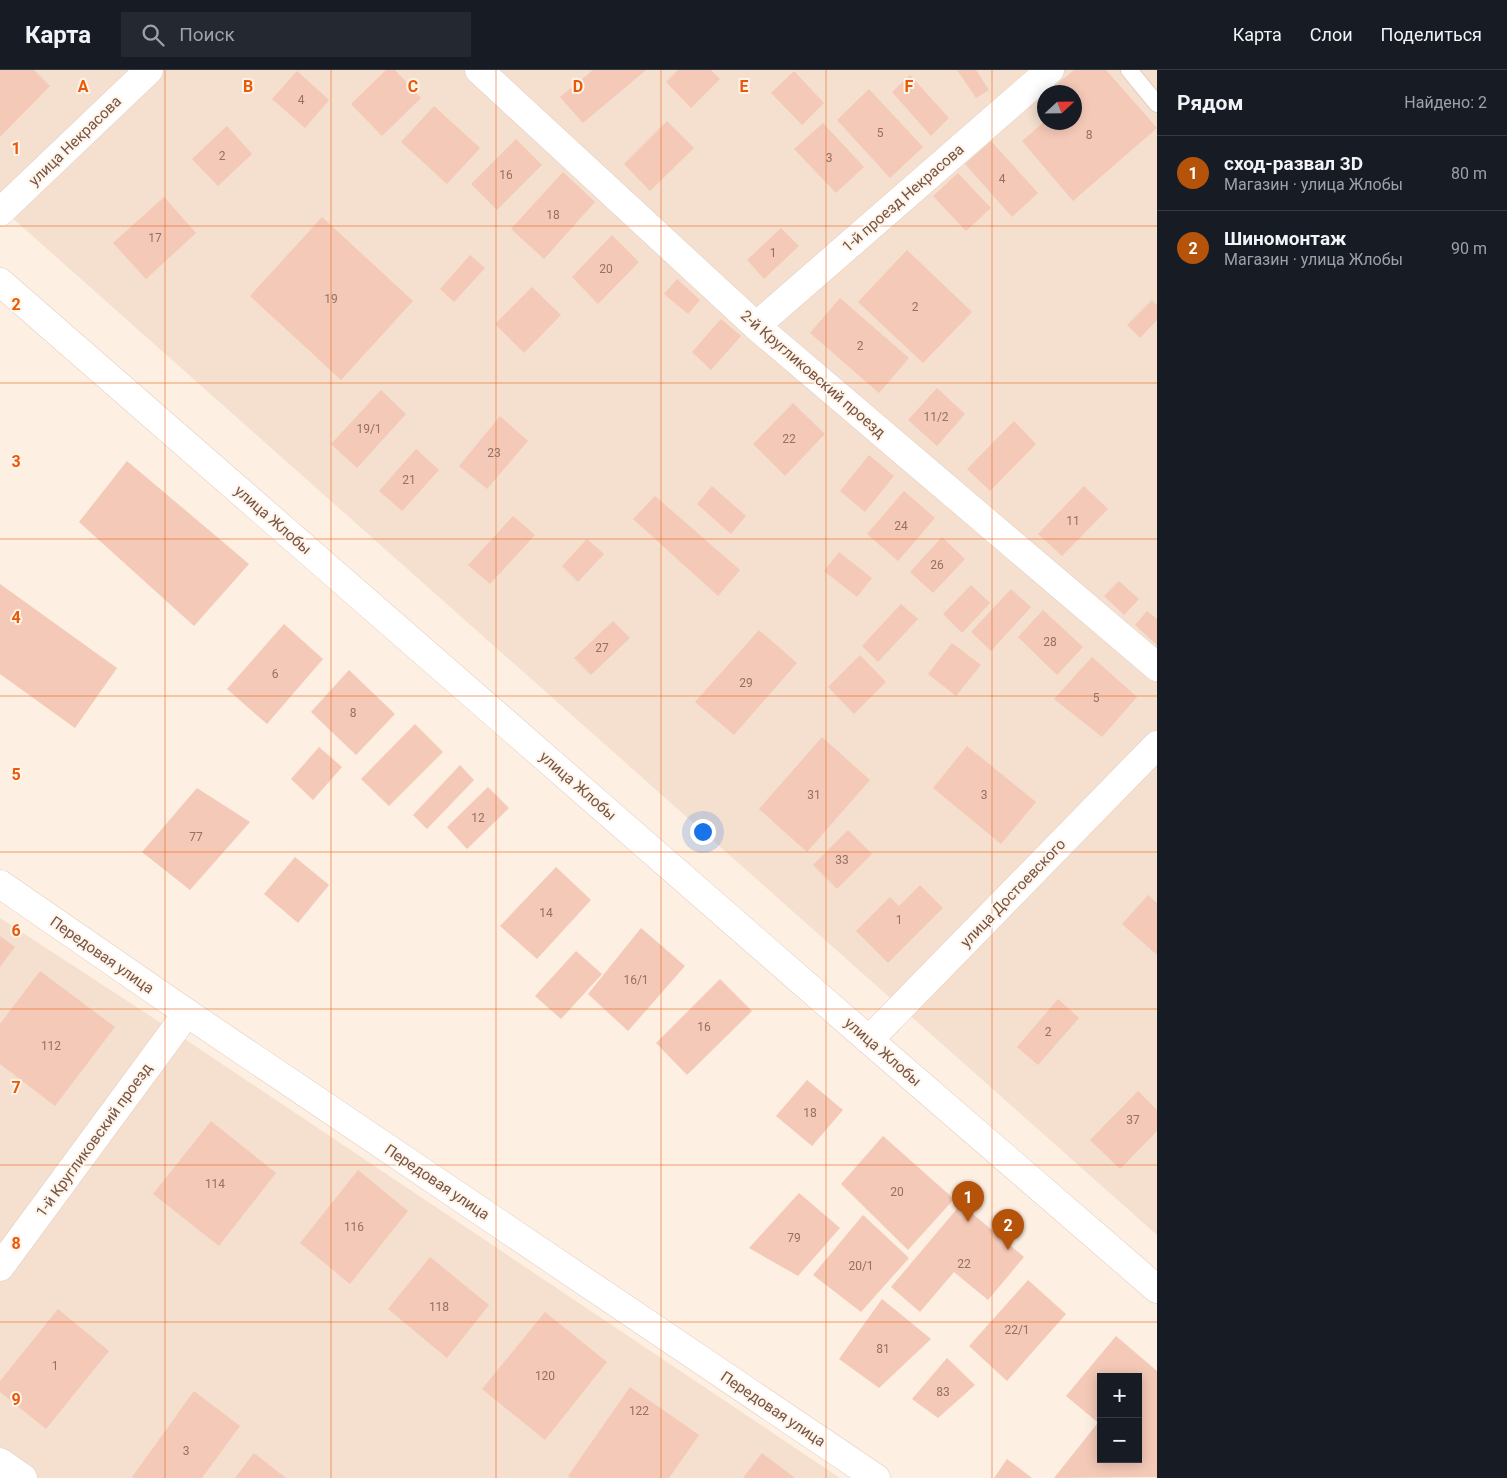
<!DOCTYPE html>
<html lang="ru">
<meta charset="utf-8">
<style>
body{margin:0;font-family:Roboto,sans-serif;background:#242831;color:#f1f3f6}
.controls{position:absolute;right:15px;bottom:15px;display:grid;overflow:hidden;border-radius:0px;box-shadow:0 2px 12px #0003}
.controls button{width:45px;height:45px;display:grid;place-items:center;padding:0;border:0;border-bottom:1px solid #363941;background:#171b24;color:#f1f3f6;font:25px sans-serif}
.compass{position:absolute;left:1037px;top:15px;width:45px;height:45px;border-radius:50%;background:#171b24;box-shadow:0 2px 12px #0003;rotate:68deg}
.you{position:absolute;left:702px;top:761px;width:18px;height:18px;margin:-12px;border:4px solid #fff;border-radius:50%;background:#1a73e8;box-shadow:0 0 0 8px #1a73e833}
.badge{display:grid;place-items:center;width:32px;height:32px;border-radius:50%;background:#b45309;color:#fff;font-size:16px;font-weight:700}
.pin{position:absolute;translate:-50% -41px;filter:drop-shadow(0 1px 2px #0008)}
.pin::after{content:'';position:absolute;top:26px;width:18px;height:15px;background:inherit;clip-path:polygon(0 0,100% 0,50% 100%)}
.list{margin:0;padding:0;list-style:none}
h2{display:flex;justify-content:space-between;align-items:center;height:65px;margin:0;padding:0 20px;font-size:21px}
h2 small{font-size:16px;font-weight:400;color:#9ea1a6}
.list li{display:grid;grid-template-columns:32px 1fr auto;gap:15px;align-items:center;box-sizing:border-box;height:75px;padding:0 20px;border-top:1px solid #363941}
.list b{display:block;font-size:19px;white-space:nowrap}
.list p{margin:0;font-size:16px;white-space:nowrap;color:#9ea1a6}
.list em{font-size:16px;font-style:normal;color:#9ea1a6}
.icon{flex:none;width:28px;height:28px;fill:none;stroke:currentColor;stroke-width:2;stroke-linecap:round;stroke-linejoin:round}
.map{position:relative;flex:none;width:1157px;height:1408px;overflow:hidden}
header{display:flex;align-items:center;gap:30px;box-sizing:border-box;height:70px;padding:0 25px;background:#171b24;border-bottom:1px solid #363941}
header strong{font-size:24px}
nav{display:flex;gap:28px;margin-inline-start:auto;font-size:18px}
.search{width:350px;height:45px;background:#242831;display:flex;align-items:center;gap:12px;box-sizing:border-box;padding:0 18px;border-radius:0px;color:#9ea1a6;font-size:19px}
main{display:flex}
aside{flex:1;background:#171b24}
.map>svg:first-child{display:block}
.residential{fill:#f5e0cf;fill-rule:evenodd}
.building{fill:#f4c9b7}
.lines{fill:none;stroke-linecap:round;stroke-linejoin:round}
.service-casing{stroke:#e4ccbf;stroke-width:18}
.minor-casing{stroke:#e4ccbf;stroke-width:29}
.tertiary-casing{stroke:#e4ccbf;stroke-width:29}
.service{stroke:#fff;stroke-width:16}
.minor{stroke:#fff;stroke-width:28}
.tertiary{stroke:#fff;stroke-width:28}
.grid{fill:none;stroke:#e8590c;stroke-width:1;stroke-opacity:0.55}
.labels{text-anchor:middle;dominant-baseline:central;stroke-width:4;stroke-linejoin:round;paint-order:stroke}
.number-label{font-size:12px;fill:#957063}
.street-label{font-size:15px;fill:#755347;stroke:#fff4e8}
.grid-label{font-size:16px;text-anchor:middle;font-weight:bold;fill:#e8590c;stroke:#fff4e8;stroke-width:4;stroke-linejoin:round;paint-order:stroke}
</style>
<header>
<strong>Карта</strong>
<div class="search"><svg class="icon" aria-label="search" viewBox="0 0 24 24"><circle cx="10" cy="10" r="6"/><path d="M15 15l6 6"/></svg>Поиск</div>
<nav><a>Карта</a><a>Слои</a><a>Поделиться</a></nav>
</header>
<main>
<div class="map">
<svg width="1157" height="1408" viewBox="0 0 1157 1408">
<rect width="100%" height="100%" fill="#fdefe1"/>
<g class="residential">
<path d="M0 0H1157V1165L0 137ZM1044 22H1074V52H1044Z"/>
<path d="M0 848 158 951 840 1408H0Z"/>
</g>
<g class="building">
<path d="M0 0H34L50 16 0 67Z"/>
<path d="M386 0H395L421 28 382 66 351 34Z"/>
<path d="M593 0H646L583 53 560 27Z"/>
<path d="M678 0H711L720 9 691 38 666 12Z"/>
<path d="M957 0H976L989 20 976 28Z"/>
<path d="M1074 0H1106L1157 58 1073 131 1022 71 1044 52H1074V22H1048Z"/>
<path d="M297 1 329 30 305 58 272 29Z"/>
<path d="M794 1 824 33 802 55 771 23Z"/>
<path d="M910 5 949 48 931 66 892 22Z"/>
<path d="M869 19 923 77 890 108 837 50Z"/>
<path d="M434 36 480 78 447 114 401 72Z"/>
<path d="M667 51 694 78 650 121 624 94Z"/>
<path d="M823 53 864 97 836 123 794 79Z"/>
<path d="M227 56 252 84 218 116 192 89Z"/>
<path d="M516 69 542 95 497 140 471 114Z"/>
<path d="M991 71 1038 123 1012 147 965 94Z"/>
<path d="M563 102 595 132 544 189 511 159Z"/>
<path d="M958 103 991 138 966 161 933 126Z"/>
<path d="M164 127 196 163 146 209 113 173Z"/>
<path d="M322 147 413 231 341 310 250 226Z"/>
<path d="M781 158 799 176 764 209 747 190Z"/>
<path d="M612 165 639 192 598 234 572 207Z"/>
<path d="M907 180 972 242 923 293 858 232Z"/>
<path d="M470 185 485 198 454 232 440 219Z"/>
<path d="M677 209 700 230 688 244 664 224Z"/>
<path d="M532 217 561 245 524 283 495 254Z"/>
<path d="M840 228 909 288 879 323 810 263Z"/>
<path d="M1152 230 1157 235V250L1140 268 1127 255Z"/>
<path d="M721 249 741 266 711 300 692 282Z"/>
<path d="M937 318 965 344 937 376 908 350Z"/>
<path d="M381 320 406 344 357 398 331 374Z"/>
<path d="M793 333 825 364 785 406 753 374Z"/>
<path d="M500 346 528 371 487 419 459 396Z"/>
<path d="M1014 351 1036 374 990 421 967 399Z"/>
<path d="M416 379 439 400 402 441 379 421Z"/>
<path d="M869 385 894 406 865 442 840 421Z"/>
<path d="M127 391 249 494 194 556 79 452Z"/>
<path d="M712 416 746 446 731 464 697 434Z"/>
<path d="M1084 416 1108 439 1062 486 1038 464Z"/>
<path d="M904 421 935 448 898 491 867 464Z"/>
<path d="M655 426 740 500 718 526 633 449Z"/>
<path d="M513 446 535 465 490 514 468 495Z"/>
<path d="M942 467 965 489 933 523 910 502Z"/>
<path d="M587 469 604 484 578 512 562 496Z"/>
<path d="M839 482 872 508 857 527 824 501Z"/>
<path d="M1119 511 1139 529 1124 545 1104 526Z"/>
<path d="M0 514 117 598 75 658 0 604Z"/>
<path d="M971 515 990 533 962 563 943 544Z"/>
<path d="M1011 519 1031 537 991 581 971 562Z"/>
<path d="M901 534 918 549 878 592 862 576Z"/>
<path d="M1043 540 1083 577 1057 605 1018 567Z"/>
<path d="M1147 541 1157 549V575L1135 555Z"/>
<path d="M613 551 630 568 591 605 574 588Z"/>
<path d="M284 554 323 589 267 654 227 619Z"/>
<path d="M759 560 797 593 734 665 695 632Z"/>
<path d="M952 573 981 595 956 626 928 604Z"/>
<path d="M860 585 886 612 854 644 828 617Z"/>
<path d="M1092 587 1137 627 1102 667 1054 629Z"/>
<path d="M349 600 395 644 356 685 311 642Z"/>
<path d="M415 654 443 682 389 736 361 709Z"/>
<path d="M822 667 870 710 807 782 759 739Z"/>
<path d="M967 676 1036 732 1001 774 933 718Z"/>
<path d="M319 677 342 697 313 730 291 709Z"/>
<path d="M460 695 474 710 427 759 413 745Z"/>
<path d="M488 717 509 738 467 779 447 757Z"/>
<path d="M197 718 250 752 190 820 142 782Z"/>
<path d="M848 760 872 784 837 819 813 795Z"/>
<path d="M295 787 329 815 298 853 264 824Z"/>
<path d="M556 797 591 830 537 889 500 856Z"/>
<path d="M920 815 943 838 888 893 856 861 890 827 899 836Z"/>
<path d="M1148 825 1157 833V885L1122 854Z"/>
<path d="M641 858 685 896 628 961 588 924Z"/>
<path d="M0 866 15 877 0 897Z"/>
<path d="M576 881 602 904 561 949 535 926Z"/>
<path d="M40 901 115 957 55 1036 0 994V954Z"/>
<path d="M720 909 752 941 687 1005 656 973Z"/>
<path d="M1058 929 1079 948 1038 995 1017 977Z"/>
<path d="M807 1010 843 1040 812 1076 776 1046Z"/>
<path d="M1138 1021 1157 1040V1061L1120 1099 1090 1070Z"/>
<path d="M211 1051 276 1103 219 1176 153 1124Z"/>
<path d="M883 1066 954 1129 908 1180 841 1114Z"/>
<path d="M358 1100 408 1141 350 1214 300 1173Z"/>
<path d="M799 1123 840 1158 798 1206 749 1178Z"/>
<path d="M961 1134 1024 1187 988 1230 954 1202 920 1242 891 1217Z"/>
<path d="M863 1145 909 1188 861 1242 813 1205Z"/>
<path d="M430 1187 489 1235 447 1288 388 1239Z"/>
<path d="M1028 1210 1066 1244 1007 1311 969 1276Z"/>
<path d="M882 1229 931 1269 879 1318 839 1289Z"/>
<path d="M58 1239 109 1281 46 1359 0 1322V1311Z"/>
<path d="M545 1242 607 1292 545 1370 482 1319Z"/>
<path d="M1116 1266 1157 1301V1407L1054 1408 1097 1354 1101 1357V1389H1138V1307H1101V1355L1066 1326Z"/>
<path d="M947 1288 975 1315 938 1348 912 1329Z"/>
<path d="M630 1317 699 1365 669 1408H571L568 1406Z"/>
<path d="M194 1321 240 1356 202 1408H134L132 1407Z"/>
<path d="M254 1383 286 1408H235Z"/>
<path d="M762 1383 795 1408H743Z"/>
<path d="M1007 1389 1032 1408H994Z"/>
</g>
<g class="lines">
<defs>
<path id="service" d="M1129 0 1157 34"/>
<g id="minor">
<path d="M479 0 756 256 1157 597"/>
<path d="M0 142 149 0"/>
<path d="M756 256 1050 0"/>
<path d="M0 814 187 943 876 1408"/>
<path d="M869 970 1157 675"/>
<path d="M0 1197 187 943"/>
<path d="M0 1392 23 1408"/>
</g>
<path id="tertiary" d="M0 212 869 970 1157 1219"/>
</defs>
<use href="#service" class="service-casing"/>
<use href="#minor" class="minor-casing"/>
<use href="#tertiary" class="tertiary-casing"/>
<use href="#service" class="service"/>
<use href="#minor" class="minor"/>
<use href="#tertiary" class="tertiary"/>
</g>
<path class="grid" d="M165 0V1408M331 0V1408M496 0V1408M661 0V1408M826 0V1408M992 0V1408M0 156H1157M0 313H1157M0 469H1157M0 626H1157M0 782H1157M0 939H1157M0 1095H1157M0 1252H1157"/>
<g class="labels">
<g class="number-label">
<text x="301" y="30">4</text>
<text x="880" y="63">5</text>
<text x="1089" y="65">8</text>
<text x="222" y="86">2</text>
<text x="829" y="88">3</text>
<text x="506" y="105">16</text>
<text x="1002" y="109">4</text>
<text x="553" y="145">18</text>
<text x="155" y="168">17</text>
<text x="773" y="183">1</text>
<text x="606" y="199">20</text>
<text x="331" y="229">19</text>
<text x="915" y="237">2</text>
<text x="860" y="276">2</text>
<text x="936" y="347">11/2</text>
<text x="369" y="359">19/1</text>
<text x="789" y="369">22</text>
<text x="494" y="383">23</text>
<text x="409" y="410">21</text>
<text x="1073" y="451">11</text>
<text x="901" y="456">24</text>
<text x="937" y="495">26</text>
<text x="1050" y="572">28</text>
<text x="602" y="578">27</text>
<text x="275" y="604">6</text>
<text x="746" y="613">29</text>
<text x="1096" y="628">5</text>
<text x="353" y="643">8</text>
<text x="814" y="725">31</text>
<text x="984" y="725">3</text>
<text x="478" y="748">12</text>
<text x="196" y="767">77</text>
<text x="842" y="790">33</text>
<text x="546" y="843">14</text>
<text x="899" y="850">1</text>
<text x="636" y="910">16/1</text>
<text x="704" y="957">16</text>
<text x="1048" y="962">2</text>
<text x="51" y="976">112</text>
<text x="810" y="1043">18</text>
<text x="1133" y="1050">37</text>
<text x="215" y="1114">114</text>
<text x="897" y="1122">20</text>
<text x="354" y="1157">116</text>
<text x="794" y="1168">79</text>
<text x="964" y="1194">22</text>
<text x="861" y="1196">20/1</text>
<text x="439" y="1237">118</text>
<text x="1017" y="1260">22/1</text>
<text x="883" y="1279">81</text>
<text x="55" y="1296">1</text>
<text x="545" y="1306">120</text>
<text x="943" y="1322">83</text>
<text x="639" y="1341">122</text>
<text x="186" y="1381">3</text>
</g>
<g class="street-label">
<text transform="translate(75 71) rotate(-44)">улица Некрасова</text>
<text transform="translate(903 128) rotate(-41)">1-й проезд Некрасова</text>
<text transform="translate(813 304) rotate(41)">2-й Кругликовский проезд</text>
<text transform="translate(273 450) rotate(41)">улица Жлобы</text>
<text transform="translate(578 716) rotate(41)">улица Жлобы</text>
<text transform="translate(1013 823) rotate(-46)">улица Достоевского</text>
<text transform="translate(102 885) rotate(35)">Передовая улица</text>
<text transform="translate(883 982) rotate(41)">улица Жлобы</text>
<text transform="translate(94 1070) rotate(-54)">1-й Кругликовский проезд</text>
<text transform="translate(437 1112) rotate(34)">Передовая улица</text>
<text transform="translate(773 1339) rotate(34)">Передовая улица</text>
</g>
</g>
<g class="grid-label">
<text x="83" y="22">A</text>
<text x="248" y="22">B</text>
<text x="413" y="22">C</text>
<text x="578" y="22">D</text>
<text x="744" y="22">E</text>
<text x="909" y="22">F</text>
<text x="16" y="84">1</text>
<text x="16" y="240">2</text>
<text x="16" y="397">3</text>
<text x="16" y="553">4</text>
<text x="16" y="710">5</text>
<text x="16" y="866">6</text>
<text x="16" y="1023">7</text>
<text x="16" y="1179">8</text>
<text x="16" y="1335">9</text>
</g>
</svg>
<div class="controls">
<button>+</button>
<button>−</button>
</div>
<svg class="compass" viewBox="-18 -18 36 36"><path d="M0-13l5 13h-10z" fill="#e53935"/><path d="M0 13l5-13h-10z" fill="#9ea1a6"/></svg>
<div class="you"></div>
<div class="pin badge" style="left:968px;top:1152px">1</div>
<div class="pin badge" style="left:1008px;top:1180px">2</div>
</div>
<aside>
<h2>Рядом<small>Найдено: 2</small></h2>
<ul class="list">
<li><span class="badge">1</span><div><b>сход-развал 3D</b><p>Магазин · улица Жлобы</p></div><em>80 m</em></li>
<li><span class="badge">2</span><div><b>Шиномонтаж</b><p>Магазин · улица Жлобы</p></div><em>90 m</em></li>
</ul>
</aside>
</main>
